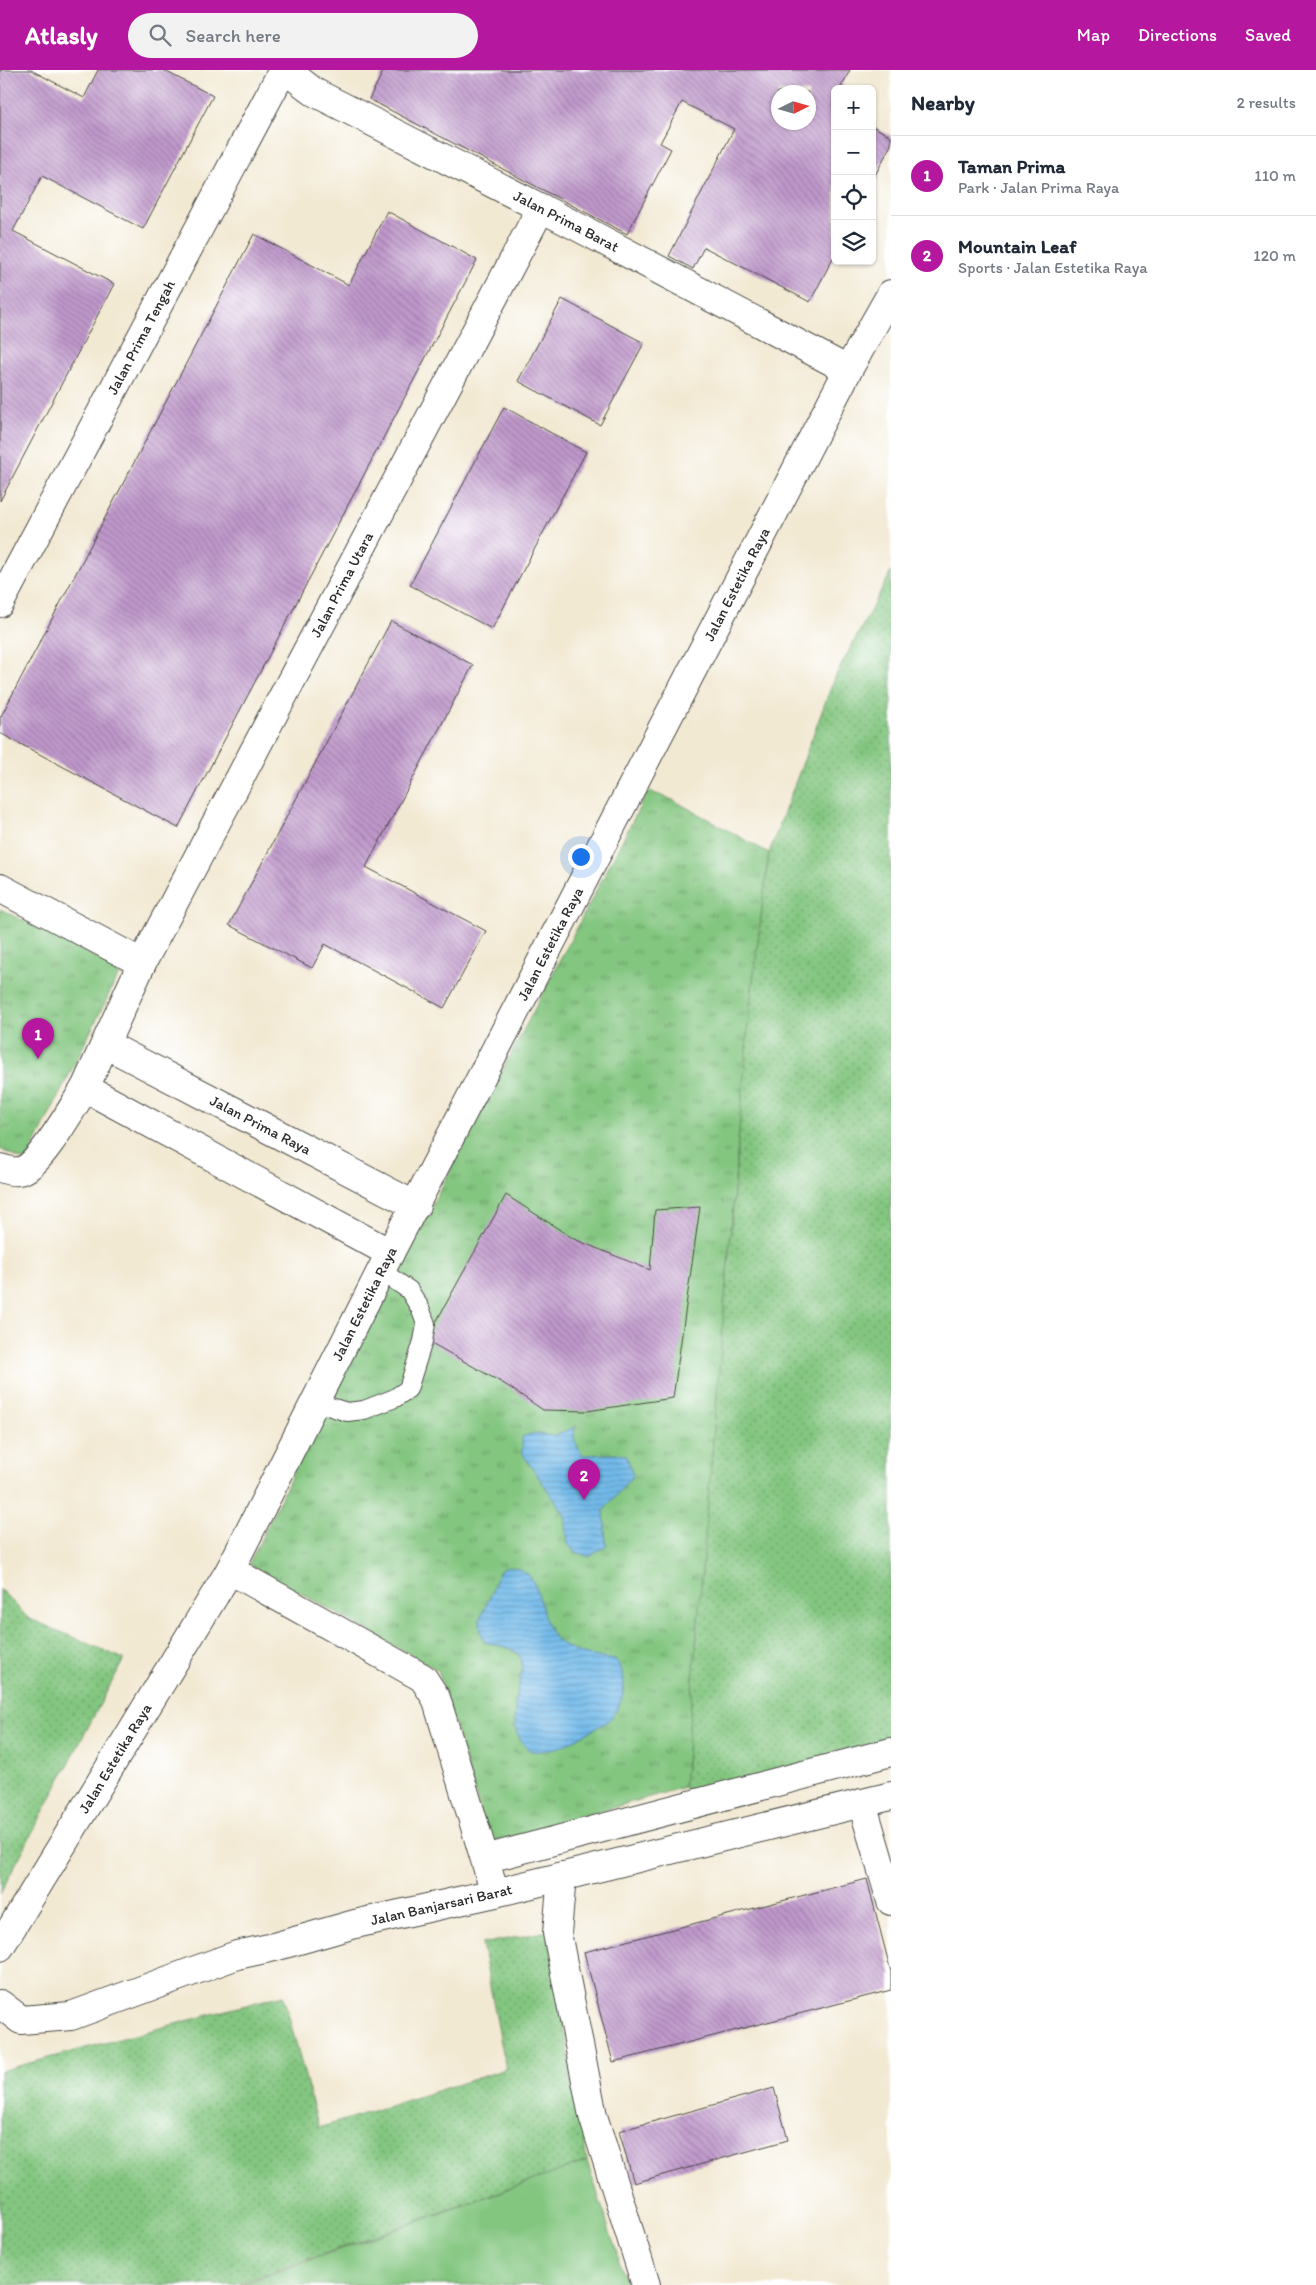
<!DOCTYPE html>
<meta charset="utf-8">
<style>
body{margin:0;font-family:Itim,sans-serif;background:#f2f2f3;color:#1f2937}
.controls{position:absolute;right:15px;top:15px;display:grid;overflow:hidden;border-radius:8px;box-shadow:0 1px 4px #0004}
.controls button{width:45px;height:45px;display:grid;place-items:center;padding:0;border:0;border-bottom:1px solid #e0e1e3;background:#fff;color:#1f2937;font:25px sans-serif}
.compass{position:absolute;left:771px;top:15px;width:45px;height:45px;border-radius:50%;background:#fff;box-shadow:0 1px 4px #0004;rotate:85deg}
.you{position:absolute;left:580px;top:786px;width:18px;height:18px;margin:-12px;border:4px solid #fff;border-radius:50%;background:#1a73e8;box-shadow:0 0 0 8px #1a73e833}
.badge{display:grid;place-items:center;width:32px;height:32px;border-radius:50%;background:#b5179e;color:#fff;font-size:16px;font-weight:700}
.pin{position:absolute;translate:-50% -41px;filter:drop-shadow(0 1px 2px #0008)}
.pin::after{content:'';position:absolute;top:26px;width:18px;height:15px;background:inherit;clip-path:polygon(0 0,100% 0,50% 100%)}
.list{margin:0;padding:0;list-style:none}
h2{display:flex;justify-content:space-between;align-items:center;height:65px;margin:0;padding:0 20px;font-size:21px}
h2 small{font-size:16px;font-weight:400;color:#747a83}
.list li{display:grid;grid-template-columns:32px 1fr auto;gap:15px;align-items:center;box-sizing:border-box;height:80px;padding:0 20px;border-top:1px solid #e0e1e3}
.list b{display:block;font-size:19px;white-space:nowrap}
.list p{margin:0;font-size:16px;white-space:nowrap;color:#747a83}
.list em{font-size:16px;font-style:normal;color:#747a83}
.icon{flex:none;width:28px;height:28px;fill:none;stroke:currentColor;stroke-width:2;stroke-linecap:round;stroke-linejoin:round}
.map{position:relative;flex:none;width:891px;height:2215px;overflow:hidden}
header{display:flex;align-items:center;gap:30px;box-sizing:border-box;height:70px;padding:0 25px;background:#b5179e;color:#fff}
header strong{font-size:24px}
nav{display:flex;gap:28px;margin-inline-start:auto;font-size:18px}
.search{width:350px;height:45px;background:#f2f2f3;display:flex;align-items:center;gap:12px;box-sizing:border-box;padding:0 18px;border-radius:28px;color:#747a83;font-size:19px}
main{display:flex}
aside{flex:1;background:#fff}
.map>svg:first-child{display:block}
.grass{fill:#83c680;stroke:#577856}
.park{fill:url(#park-tufts);stroke:#577856}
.garden{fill:url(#garden-dots);stroke:#577856}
.water{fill:url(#water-rules);stroke:#4e728a}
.building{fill:url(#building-back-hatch);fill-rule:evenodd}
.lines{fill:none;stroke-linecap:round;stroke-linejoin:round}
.service-casing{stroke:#494844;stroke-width:20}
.minor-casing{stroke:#494844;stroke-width:30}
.service{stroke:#fff;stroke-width:18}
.minor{stroke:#fff;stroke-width:28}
.labels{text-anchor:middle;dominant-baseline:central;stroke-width:4.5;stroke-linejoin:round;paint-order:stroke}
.street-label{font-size:15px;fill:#2b2b2b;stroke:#fff}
</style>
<header>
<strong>Atlasly</strong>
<div class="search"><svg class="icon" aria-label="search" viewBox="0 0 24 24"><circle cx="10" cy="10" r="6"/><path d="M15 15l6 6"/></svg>Search here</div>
<nav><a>Map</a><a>Directions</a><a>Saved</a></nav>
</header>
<main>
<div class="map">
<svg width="891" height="2215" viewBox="0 0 891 2215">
<defs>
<pattern id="park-tufts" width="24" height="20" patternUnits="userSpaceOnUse" patternTransform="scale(1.25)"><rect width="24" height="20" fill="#83c680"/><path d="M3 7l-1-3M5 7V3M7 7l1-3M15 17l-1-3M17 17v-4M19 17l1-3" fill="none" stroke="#6ba169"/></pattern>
<pattern id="garden-dots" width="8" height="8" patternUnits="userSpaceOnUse" patternTransform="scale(1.25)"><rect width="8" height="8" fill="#83c680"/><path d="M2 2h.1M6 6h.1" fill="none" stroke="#6ba169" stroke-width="1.8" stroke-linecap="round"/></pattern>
<pattern id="water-rules" width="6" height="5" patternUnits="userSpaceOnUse" patternTransform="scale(1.25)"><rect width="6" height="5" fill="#72baea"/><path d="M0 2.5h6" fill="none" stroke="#5e97be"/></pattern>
<pattern id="building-back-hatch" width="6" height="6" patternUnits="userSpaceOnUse" patternTransform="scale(1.25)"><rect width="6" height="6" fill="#bf98cb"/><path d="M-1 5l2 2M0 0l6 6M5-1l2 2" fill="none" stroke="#9b7ca5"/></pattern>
</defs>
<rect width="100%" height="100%" fill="#fff"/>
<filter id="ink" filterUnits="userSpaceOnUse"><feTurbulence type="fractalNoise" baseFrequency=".02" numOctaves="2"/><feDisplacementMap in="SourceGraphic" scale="10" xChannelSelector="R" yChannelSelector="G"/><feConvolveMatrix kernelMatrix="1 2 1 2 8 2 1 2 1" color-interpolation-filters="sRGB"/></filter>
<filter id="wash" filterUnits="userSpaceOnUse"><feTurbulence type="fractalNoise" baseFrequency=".0096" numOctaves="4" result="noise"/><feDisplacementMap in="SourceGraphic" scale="20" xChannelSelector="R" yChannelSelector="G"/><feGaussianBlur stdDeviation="1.12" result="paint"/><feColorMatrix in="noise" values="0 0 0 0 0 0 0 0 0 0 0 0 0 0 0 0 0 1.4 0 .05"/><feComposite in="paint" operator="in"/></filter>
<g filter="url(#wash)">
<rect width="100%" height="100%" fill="#f2e9d3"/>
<path class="grass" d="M587 2091 627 2215H240Z"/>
<g class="park">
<path d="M648 721 673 730 769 783 749 944 684 1717 490 1773 438 1600 249 1494 296 1397Z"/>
<path d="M0 839 121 900 26 1092 0 1079Z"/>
</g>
<g class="garden">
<path d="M891 502V1689L702 1742 684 1717 749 944 769 783 834 609Z"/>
<path d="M0 1519 28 1548 124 1589 0 1824Z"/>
<path d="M548 1861 587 2091 235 2215H0V2001L283 1925 319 2058 506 1999 482 1874Z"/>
</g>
<g class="water">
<path d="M575 1357 574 1369 582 1385 613 1384 626 1385 633 1405 604 1440 606 1476 589 1487 574 1481 568 1474 565 1445 522 1383V1367L534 1363 553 1366Z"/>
<path d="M510 1497C547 1499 535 1551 557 1570 574 1585 593 1586 615 1590 631 1606 624 1634 609 1650 604 1655 595 1658 589 1662 569 1673 554 1683 531 1681 493 1653 535 1598 517 1583 509 1576 494 1575 484 1572 476 1549 481 1547 490 1527 495 1516 493 1508 502 1499Z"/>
</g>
<g id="blocks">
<g class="building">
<path d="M0 0H31L84 28 98 0H163L213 26 143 159 42 106 13 161 114 214 0 431Z"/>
<path d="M384 0H850L840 19H835V29L832 35 835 36V184L810 232 704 177 693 199 669 186 734 59 682 32 660 73 671 79 627 164 369 29ZM778 22H808V52H778Z"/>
<path d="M872 56 891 66V75L872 111Z"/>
<path d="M387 141 477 190 178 758 0 663V648L254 164 349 215Z"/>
<path d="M562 229 644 273 600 355 518 311Z"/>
<path d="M504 337 586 382 492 559 410 515Z"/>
<path d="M391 551 473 595 366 797 486 861 444 938 325 874 312 898 229 855Z"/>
<path d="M506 1125 574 1169 650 1200 655 1140 700 1137 673 1328 587 1341 543 1340 506 1315 426 1270Z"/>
<path d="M867 1809 891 1902V1920L613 1992 584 1882Z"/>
<path d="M774 2018 788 2070 634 2113 619 2061Z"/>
</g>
</g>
</g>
<g filter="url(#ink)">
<use href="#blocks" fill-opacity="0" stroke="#494844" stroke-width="1"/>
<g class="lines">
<defs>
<path id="service" d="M315 1332 347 1342 364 1340 395 1328 408 1319 423 1271 426 1254 420 1238 409 1220 381 1201"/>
<g id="minor">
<path id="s1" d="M286 0 314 22 578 157 848 300"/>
<path id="s2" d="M0 533 283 0"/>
<path id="s3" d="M0 818 142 893 105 974 416 1136"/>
<path id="s4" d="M142 893 541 138"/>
<path d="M85 1018 105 974"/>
<path d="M0 1098C7 1100 16 1103 23 1100 42 1092 72 1038 85 1018L390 1183"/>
<path d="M230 1500 423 1608 436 1628 495 1823"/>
<path d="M862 1733 891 1831"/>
<path d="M485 1789 891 1682"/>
<path d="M562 1806 557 1863 593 2046 646 2215"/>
<path id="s5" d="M0 1877 230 1500 390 1183 848 300 891 224"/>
<path id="s6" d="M0 1934 21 1950 71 1946 237 1885 274 1877 355 1854 495 1823 891 1726"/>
</g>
</defs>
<use href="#service" class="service-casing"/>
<use href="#minor" class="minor-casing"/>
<use href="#service" class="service"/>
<use href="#minor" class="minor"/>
</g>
</g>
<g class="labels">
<g class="street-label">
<text stroke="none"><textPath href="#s1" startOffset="319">Jalan Prima Barat</textPath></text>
<text stroke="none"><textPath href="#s2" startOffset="301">Jalan Prima Tengah</textPath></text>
<text stroke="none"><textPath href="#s5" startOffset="1550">Jalan Estetika Raya</textPath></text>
<text stroke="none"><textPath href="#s4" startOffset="428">Jalan Prima Utara</textPath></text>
<text stroke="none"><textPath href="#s5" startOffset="1145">Jalan Estetika Raya</textPath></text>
<text stroke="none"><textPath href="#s3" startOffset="425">Jalan Prima Raya</textPath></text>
<text stroke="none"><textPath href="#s5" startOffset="740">Jalan Estetika Raya</textPath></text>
<text stroke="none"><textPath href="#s5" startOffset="221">Jalan Estetika Raya</textPath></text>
<text stroke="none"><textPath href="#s6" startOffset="464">Jalan Banjarsari Barat</textPath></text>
</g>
</g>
</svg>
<div class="controls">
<button>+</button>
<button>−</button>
<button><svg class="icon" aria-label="locate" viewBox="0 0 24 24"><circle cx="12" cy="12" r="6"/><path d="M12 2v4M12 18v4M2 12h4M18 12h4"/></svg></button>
<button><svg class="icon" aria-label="layers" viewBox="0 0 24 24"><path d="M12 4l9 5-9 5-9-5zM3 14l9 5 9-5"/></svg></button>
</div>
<svg class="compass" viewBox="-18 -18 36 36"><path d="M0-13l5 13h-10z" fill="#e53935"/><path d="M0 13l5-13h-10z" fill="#747a83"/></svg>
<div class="you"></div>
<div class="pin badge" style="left:38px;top:989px">1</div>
<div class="pin badge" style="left:584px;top:1430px">2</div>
</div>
<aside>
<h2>Nearby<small>2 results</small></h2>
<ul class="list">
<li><span class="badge">1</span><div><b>Taman Prima</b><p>Park · Jalan Prima Raya</p></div><em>110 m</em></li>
<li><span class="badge">2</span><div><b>Mountain Leaf</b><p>Sports · Jalan Estetika Raya</p></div><em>120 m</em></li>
</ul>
</aside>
</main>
